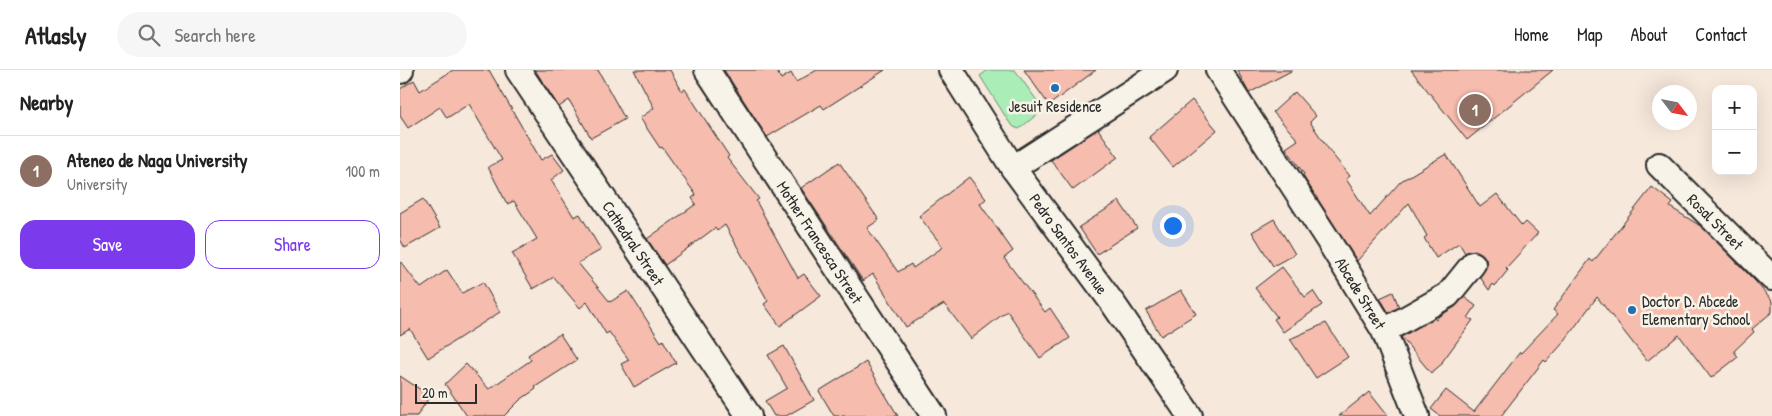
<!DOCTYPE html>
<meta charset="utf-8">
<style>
body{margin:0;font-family:"Patrick Hand",sans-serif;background:#f6f6f6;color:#222}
.controls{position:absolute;right:15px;top:15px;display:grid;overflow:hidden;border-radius:10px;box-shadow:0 5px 20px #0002}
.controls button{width:45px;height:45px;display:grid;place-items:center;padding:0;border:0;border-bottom:1px solid #e0e0e0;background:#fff;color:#222;font:25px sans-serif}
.compass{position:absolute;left:1252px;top:15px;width:45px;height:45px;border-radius:50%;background:#fff;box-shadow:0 5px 20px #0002;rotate:122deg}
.scale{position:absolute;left:15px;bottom:12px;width:62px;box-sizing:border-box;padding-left:5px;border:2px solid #2b2b2b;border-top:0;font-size:14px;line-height:18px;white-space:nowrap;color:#2b2b2b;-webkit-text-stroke:4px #f7f3e8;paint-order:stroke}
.you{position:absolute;left:772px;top:155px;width:18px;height:18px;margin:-12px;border:4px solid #fff;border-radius:50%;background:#1a73e8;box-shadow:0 0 0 8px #1a73e833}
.badge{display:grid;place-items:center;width:32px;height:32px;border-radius:50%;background:#7c3aed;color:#fff;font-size:16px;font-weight:700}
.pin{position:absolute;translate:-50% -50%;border:2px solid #fff;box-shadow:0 1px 5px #0006}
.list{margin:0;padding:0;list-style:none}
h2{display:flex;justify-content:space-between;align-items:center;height:65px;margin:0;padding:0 20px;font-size:21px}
h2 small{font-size:16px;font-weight:400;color:#767676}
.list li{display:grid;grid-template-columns:32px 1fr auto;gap:15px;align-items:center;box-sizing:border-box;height:70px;padding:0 20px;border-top:1px solid #e0e0e0}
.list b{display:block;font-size:19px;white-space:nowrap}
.list p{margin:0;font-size:16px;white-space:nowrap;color:#767676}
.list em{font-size:16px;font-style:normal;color:#767676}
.actions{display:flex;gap:10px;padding:15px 20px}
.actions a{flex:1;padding:11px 0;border:1px solid #7c3aed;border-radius:15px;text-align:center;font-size:18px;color:#7c3aed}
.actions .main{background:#7c3aed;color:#fff}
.icon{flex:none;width:28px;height:28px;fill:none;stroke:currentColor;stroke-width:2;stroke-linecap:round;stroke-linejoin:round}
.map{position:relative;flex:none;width:1372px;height:346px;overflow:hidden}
header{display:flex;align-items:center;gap:30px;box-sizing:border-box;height:70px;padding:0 25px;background:#fff;border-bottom:1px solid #e0e0e0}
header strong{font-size:24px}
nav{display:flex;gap:28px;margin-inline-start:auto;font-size:18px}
.search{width:350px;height:45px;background:#f6f6f6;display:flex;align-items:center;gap:12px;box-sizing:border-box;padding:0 18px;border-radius:28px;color:#767676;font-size:19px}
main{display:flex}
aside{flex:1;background:#fff}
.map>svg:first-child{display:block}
.green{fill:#aaedb7;stroke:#6a8c71}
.building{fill:#f6bcad;stroke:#2b2b2b}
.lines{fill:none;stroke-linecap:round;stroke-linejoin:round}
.minor-casing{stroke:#2b2b2b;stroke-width:28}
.minor{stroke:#f7f3e8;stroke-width:24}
.poi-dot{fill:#1f6fb2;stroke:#f7f3e8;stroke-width:2}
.labels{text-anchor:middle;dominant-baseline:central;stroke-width:5;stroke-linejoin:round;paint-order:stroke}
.poi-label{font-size:16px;fill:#2b2b2b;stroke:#f7f3e8}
.street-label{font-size:16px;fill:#2b2b2b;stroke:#f7f3e8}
</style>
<header>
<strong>Atlasly</strong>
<div class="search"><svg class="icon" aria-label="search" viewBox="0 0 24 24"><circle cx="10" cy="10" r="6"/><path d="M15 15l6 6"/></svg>Search here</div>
<nav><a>Home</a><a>Map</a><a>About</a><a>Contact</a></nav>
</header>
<main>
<aside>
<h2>Nearby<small></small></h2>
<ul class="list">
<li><span class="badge" style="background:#8d6e63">1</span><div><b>Ateneo de Naga University</b><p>University</p></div><em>100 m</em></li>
</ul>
<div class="actions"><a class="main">Save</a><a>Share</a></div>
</aside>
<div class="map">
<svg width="1372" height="346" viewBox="0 0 1372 346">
<rect width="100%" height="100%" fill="#f7e8dc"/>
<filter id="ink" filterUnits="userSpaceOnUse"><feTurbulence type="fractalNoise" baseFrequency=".02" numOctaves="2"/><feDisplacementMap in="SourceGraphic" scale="10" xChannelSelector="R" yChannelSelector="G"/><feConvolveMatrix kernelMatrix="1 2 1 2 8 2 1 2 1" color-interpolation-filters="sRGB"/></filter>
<g filter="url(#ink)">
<path class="green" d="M588 0H615L638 32 639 43 619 59 614 57 609 52 580 6Z"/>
<g class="building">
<path d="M53 0H89L141 90 152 84 164 100 151 110 174 147 180 144 201 180 178 193 210 232 228 221 261 272 263 270 276 293 234 317 221 294 229 290 209 262 206 264 187 232 180 238 154 207 133 219 112 183 137 169 114 131 107 134 88 97 102 90 69 34 47 48 40 37 8 58 0 46V19L14 10 20 21Z"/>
<path d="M135 0H198L225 49 191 68 169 30 159 37Z"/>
<path d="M234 0H270L282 21 285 19 329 86 327 88 359 129 356 131 398 208 404 204 421 226 380 256 364 234 368 231 325 155 317 161 315 158 265 195 247 169 296 134 292 128 296 125 262 77 260 78 240 48 254 38Z"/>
<path d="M324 0H376L381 9 391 3 396 12 417 0H485L424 39 421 35 367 67Z"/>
<path d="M624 0H696L649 35Z"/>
<path d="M837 0H893L849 23Z"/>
<path d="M1011 0H1153L1067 70Z"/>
<path d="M895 22 916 46 910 52 932 84 950 106 946 109 970 146 1001 111 1046 84 1080 137 1097 124 1122 156 1126 152 1138 163 1106 198 1108 200 1095 216 1093 214 1089 220 1080 207 1087 196 1086 189 1082 184 1075 180 1065 183 1059 173 1036 188 1024 168 1027 166 1009 133 957 191 903 106 904 104 886 78 898 70 873 42Z"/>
<path d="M792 30 817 60 773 97 749 67Z"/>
<path d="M698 59 718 87 673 120 651 90Z"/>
<path d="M439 92 479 150 467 158 498 202 511 194 513 198 543 177 519 146 569 107 586 129 580 134 613 181 604 188 645 242 650 238 670 268 640 288 607 241 571 269 544 234 506 257 473 204 463 211 401 118Z"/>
<path d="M1252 117 1273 133 1270 137 1302 157 1356 212 1372 231V242L1352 259 1354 262 1334 281 1338 287 1311 308 1279 265 1247 291 1197 227 1163 273 1146 292 1144 290 1101 346H1040L1031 339 1046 320 1074 342 1120 282 1121 283 1158 244 1153 240 1190 189 1193 192Z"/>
<path d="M23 129 40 158 5 178 0 169V143Z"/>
<path d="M719 131 737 158 697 184 679 157Z"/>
<path d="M874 149 895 184 873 196 852 162Z"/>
<path d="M0 191 21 218 47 200 62 223 83 212 100 242 28 288 10 259 0 265Z"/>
<path d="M882 197 905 227 913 221 922 235 883 262 874 249 877 247 855 218Z"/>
<path d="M781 220 796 244 761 266 746 241Z"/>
<path d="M993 222 999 237 989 243 980 228Z"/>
<path d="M1064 227 1076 236 1068 248 1073 250 1042 292 1043 293 1031 303 1001 267 1034 248 1036 250 1039 246 1055 237Z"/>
<path d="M926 253 948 287 916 308 890 269Z"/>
<path d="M160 264 177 290 135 317 136 319 120 330 104 346H67L45 314 66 294 89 319 131 290 128 285Z"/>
<path d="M384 276 414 330 386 346H374L365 331 387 318 368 285Z"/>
<path d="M466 292 498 346H434L419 321Z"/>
<path d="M0 306 30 326 17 346H0Z"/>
<path d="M969 322 988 346H939Z"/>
</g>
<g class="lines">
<defs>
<g id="minor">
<path id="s1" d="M118 0 349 346"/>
<path id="s2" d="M307 0 534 346"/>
<path id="s3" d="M551 0 613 98 714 235 790 346"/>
<path id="s4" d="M818 0 928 170 984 261 1017 346"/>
<path d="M0 1 1 0"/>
<path id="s5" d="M1259 95 1372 208"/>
<path d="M613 98 765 0"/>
<path d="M984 261 1048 225 1073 194"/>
</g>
</defs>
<use href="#minor" class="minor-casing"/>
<use href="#minor" class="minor"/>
</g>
</g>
<g class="poi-dot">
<circle cx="655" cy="18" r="5"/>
<circle cx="1232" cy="240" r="5"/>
</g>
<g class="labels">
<g class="poi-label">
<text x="655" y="36">Jesuit Residence</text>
<text x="1242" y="231" text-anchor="start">Doctor D. Abcede<tspan x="1242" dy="18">Elementary School</tspan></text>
</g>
<g class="street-label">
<text stroke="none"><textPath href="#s5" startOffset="80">Rosal Street</textPath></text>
<text stroke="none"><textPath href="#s1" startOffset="208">Cathedral Street</textPath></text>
<text stroke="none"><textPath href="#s2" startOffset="206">Mother Francesca Street</textPath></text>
<text stroke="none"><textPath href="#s3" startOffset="210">Pedro Santos Avenue</textPath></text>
<text stroke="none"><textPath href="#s4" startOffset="265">Abcede Street</textPath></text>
</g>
</g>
</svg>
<div class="controls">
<button>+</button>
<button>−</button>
</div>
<svg class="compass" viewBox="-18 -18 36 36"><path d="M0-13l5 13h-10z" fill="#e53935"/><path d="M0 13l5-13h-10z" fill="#767676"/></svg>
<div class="scale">20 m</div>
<div class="you"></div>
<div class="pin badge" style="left:1075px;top:40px;background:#8d6e63">1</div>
</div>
</main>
